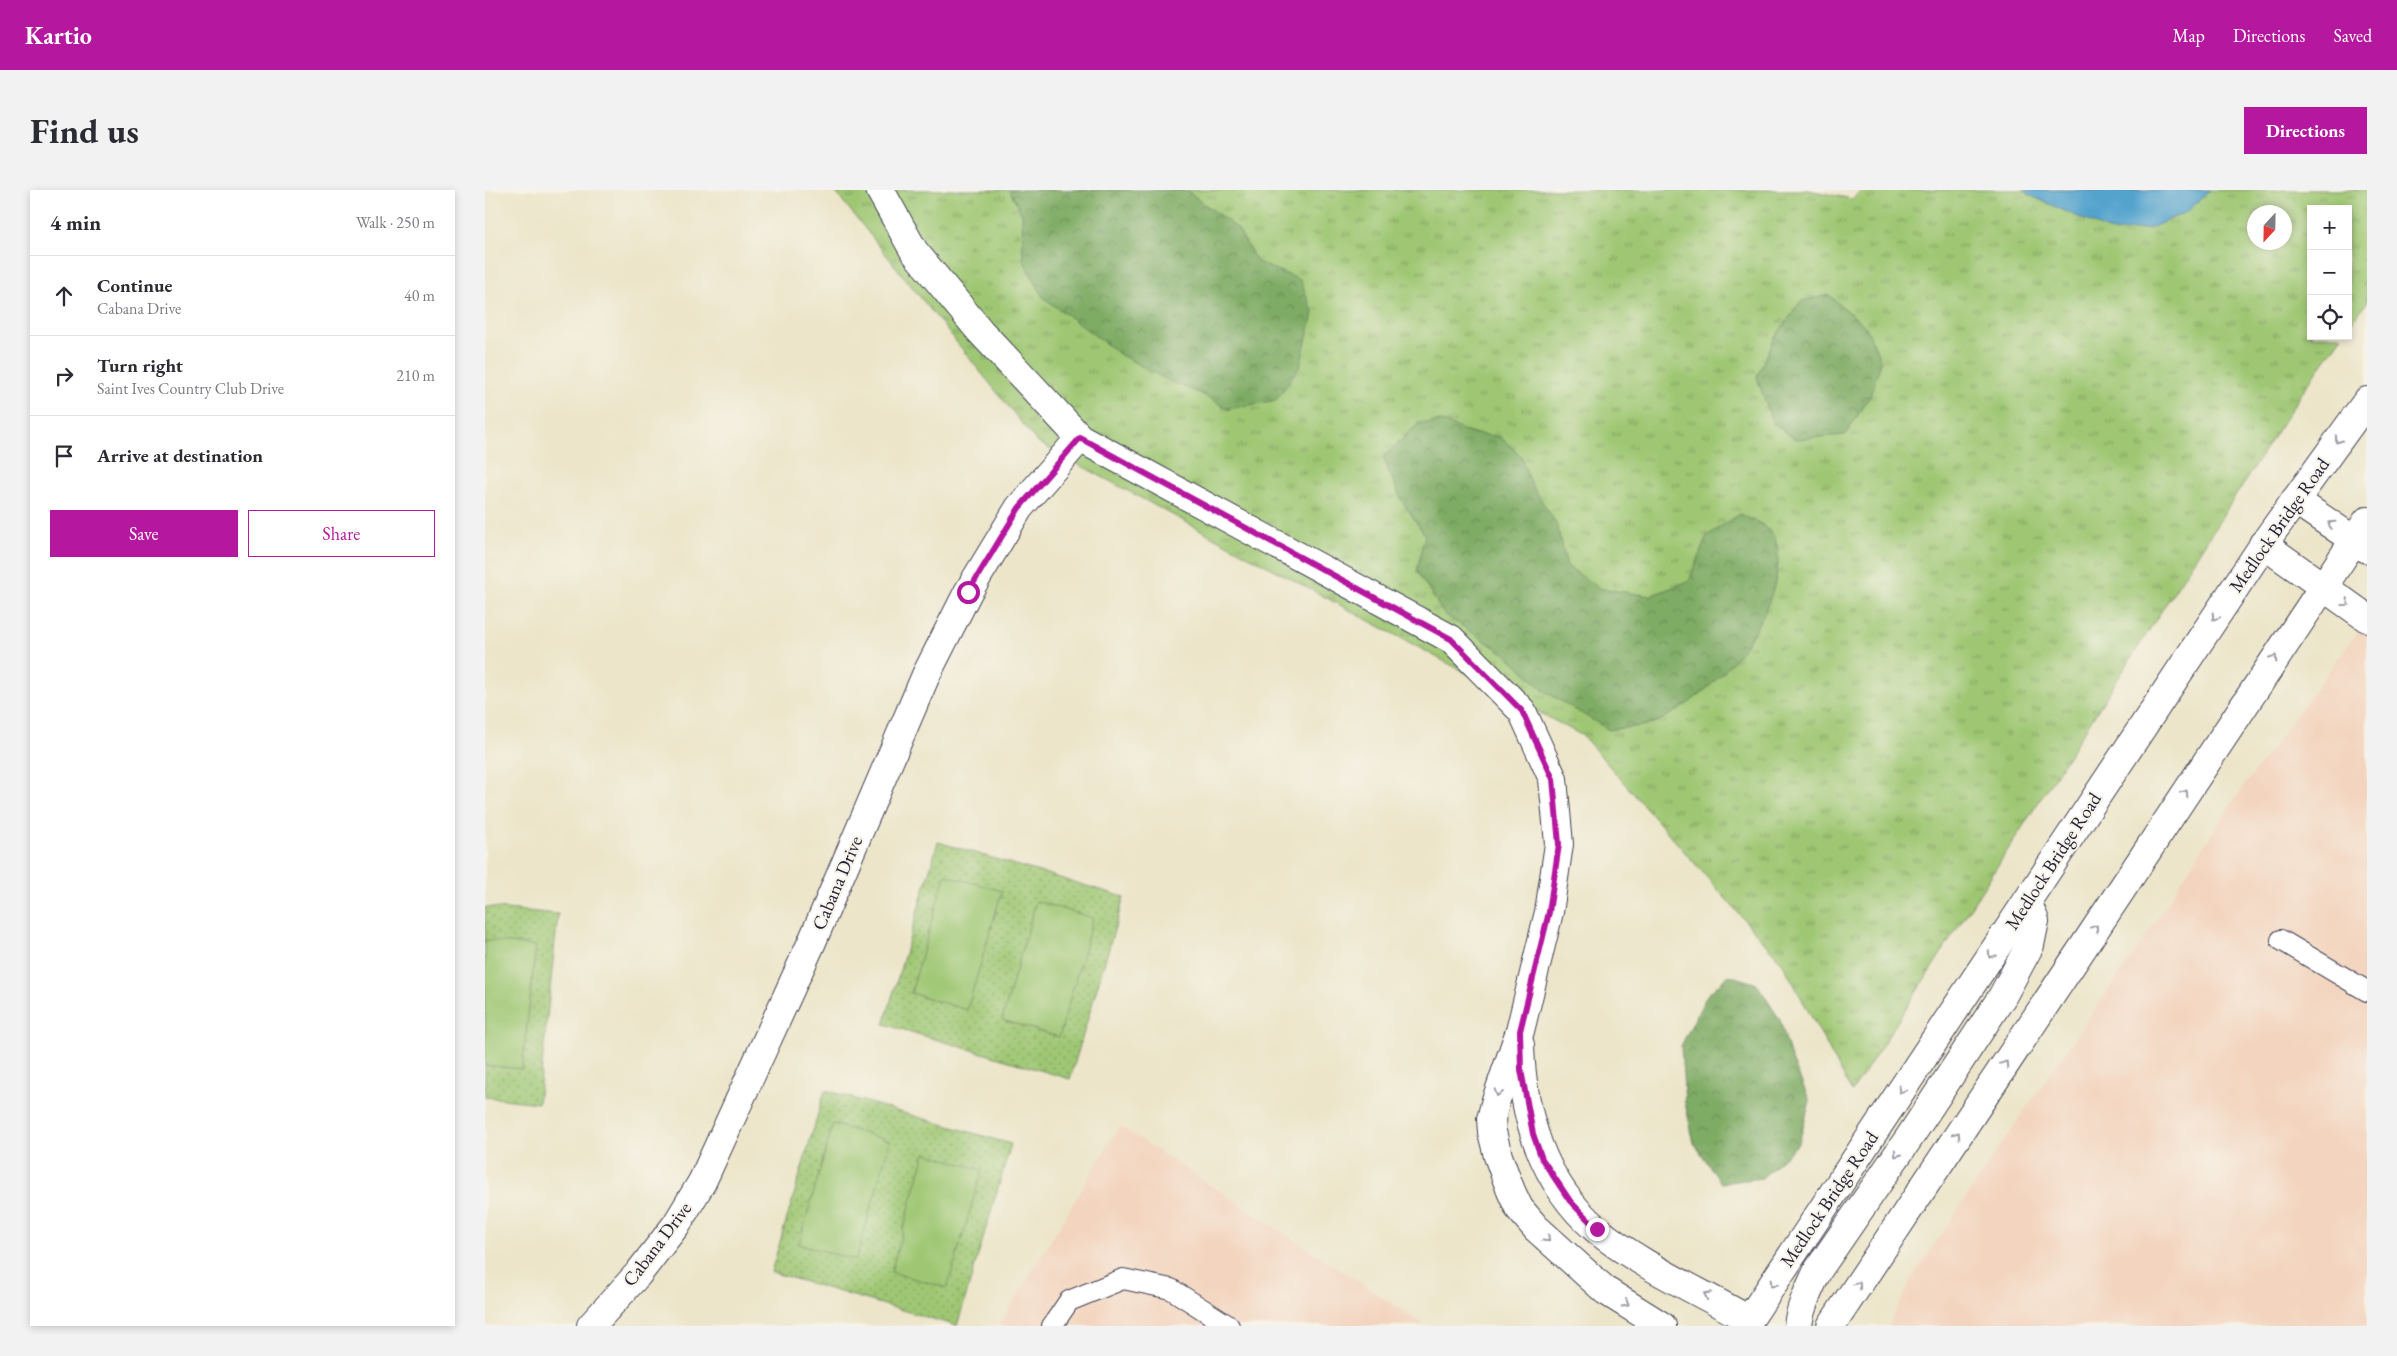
<!DOCTYPE html>
<meta charset="utf-8">
<style>
body{margin:0;font-family:"EB Garamond",serif;background:#f2f2f3;color:#2b2b33}
.controls{position:absolute;right:15px;top:15px;display:grid;overflow:hidden;border-radius:0px;box-shadow:0 2px 8px #0003}
.controls button{width:45px;height:45px;display:grid;place-items:center;padding:0;border:0;border-bottom:1px solid #e1e1e2;background:#fff;color:#2b2b33;font:25px sans-serif}
.compass{position:absolute;left:1762px;top:15px;width:45px;height:45px;border-radius:50%;background:#fff;box-shadow:0 2px 8px #0003;rotate:202deg}
.stop{position:absolute;width:15px;height:15px;margin:-11px;border:4px solid #b5179e;border-radius:50%;background:#fff}
.stop.end{background:#b5179e;border-color:#fff;box-shadow:0 1px 5px #0008}
.list{margin:0;padding:0;list-style:none}
h2{display:flex;justify-content:space-between;align-items:center;height:65px;margin:0;padding:0 20px;font-size:21px}
h2 small{font-size:16px;font-weight:400;color:#7c7c81}
.list li{display:grid;grid-template-columns:32px 1fr auto;gap:15px;align-items:center;box-sizing:border-box;height:80px;padding:0 20px;border-top:1px solid #e1e1e2}
.list b{display:block;font-size:19px;white-space:nowrap}
.list p{margin:0;font-size:16px;white-space:nowrap;color:#7c7c81}
.list em{font-size:16px;font-style:normal;color:#7c7c81}
.actions{display:flex;gap:10px;padding:15px 20px}
.actions a{flex:1;padding:11px 0;border:1px solid #b5179e;border-radius:0px;text-align:center;font-size:18px;color:#b5179e}
.actions .main{background:#b5179e;color:#fff}
.icon{flex:none;width:28px;height:28px;fill:none;stroke:currentColor;stroke-width:2;stroke-linecap:round;stroke-linejoin:round}
.map{position:relative;flex:none;width:1882px;height:1136px;overflow:hidden;border-radius:0px}
header{display:flex;align-items:center;gap:30px;box-sizing:border-box;height:70px;padding:0 25px;background:#b5179e;color:#fff}
header strong{font-size:24px}
nav{display:flex;gap:28px;margin-inline-start:auto;font-size:18px}
.intro{display:flex;align-items:center;justify-content:space-between;box-sizing:border-box;height:120px;padding:0 30px}
h1{margin:0;font-size:35px}
.button{padding:12px 22px;border-radius:0px;background:#b5179e;color:#fff;font-size:18px;font-weight:700}
main{display:flex;gap:30px;padding:0 30px}
aside{flex:1;background:#fff;border-radius:0px;box-shadow:0 2px 8px #0003}
.map>svg:first-child{display:block}
.built{fill:#f3d4be}
.grass{fill:url(#grass-tufts);stroke:#607457;fill-rule:evenodd}
.forest{fill:url(#forest-crowns);stroke:#506750}
.park{fill:url(#park-dots);stroke:#607457}
.pitch{fill:#9fc773;stroke:#607457}
.water{fill:#52a3cd;stroke:#3a6284}
.lines{fill:none;stroke-linecap:round;stroke-linejoin:round}
.service-casing{stroke:#403f50;stroke-width:22}
.minor-casing{stroke:#403f50;stroke-width:30}
.trunk-casing{stroke:#403f50;stroke-width:30}
.service{stroke:#fff;stroke-width:20}
.minor{stroke:#fff;stroke-width:28}
.trunk{stroke:#fff;stroke-width:28}
.oneway{stroke:#9c9ca7}
.route{stroke:#b5179e;stroke-width:6}
.labels{text-anchor:middle;dominant-baseline:central;stroke-width:4;stroke-linejoin:round;paint-order:stroke}
.street-label{font-size:19px;fill:#22223b;stroke:#f7f3e8}
</style>
<header>
<strong>Kartio</strong>
<nav><a>Map</a><a>Directions</a><a>Saved</a></nav>
</header>
<div class="intro"><h1>Find us</h1><a class="button">Directions</a></div>
<main>
<aside>
<h2>4 min<small>Walk · 250 m</small></h2>
<ul class="list">
<li><svg class="icon" aria-label="ahead" viewBox="0 0 24 24"><path d="M12 20V5M6 11l6-6 6 6"/></svg><div><b>Continue</b><p>Cabana Drive</p></div><em>40 m</em></li>
<li><svg class="icon" aria-label="right" viewBox="0 0 24 24"><path d="M7 20v-9h11M14 6l5 5-5 5"/></svg><div><b>Turn right</b><p>Saint Ives Country Club Drive</p></div><em>210 m</em></li>
<li><svg class="icon" aria-label="arrive" viewBox="0 0 24 24"><path d="M6 21V4h12l-3 4 3 4H6"/></svg><div><b>Arrive at destination</b></div></li>
</ul>
<div class="actions"><a class="main">Save</a><a>Share</a></div>
</aside>
<div class="map">
<svg width="1882" height="1136" viewBox="0 0 1882 1136">
<defs>
<pattern id="grass-tufts" width="24" height="20" patternUnits="userSpaceOnUse" patternTransform="scale(1.25)"><rect width="24" height="20" fill="#9fc773"/><path d="M3 7l-1-3M5 7V3M7 7l1-3M15 17l-1-3M17 17v-4M19 17l1-3" fill="none" stroke="#81a160"/></pattern>
<pattern id="forest-crowns" width="20" height="18" patternUnits="userSpaceOnUse" patternTransform="scale(1.25)"><rect width="20" height="18" fill="#7fac65"/><path d="M2 6a3 3 0 1 1 6 0M12 15a3 3 0 1 1 6 0" fill="none" stroke="#688c54"/></pattern>
<pattern id="park-dots" width="8" height="8" patternUnits="userSpaceOnUse" patternTransform="scale(1.25)"><rect width="8" height="8" fill="#9fc773"/><path d="M2 2h.1M6 6h.1" fill="none" stroke="#81a160" stroke-width="1.8" stroke-linecap="round"/></pattern>
</defs>
<rect width="100%" height="100%" fill="#f7f3e8"/>
<filter id="ink" filterUnits="userSpaceOnUse"><feTurbulence type="fractalNoise" baseFrequency=".02" numOctaves="2"/><feDisplacementMap in="SourceGraphic" scale="10" xChannelSelector="R" yChannelSelector="G"/><feConvolveMatrix kernelMatrix="1 2 1 2 8 2 1 2 1" color-interpolation-filters="sRGB"/></filter>
<filter id="wash" filterUnits="userSpaceOnUse"><feTurbulence type="fractalNoise" baseFrequency=".0096" numOctaves="4" result="noise"/><feDisplacementMap in="SourceGraphic" scale="20" xChannelSelector="R" yChannelSelector="G"/><feGaussianBlur stdDeviation="1.12" result="paint"/><feColorMatrix in="noise" values="0 0 0 0 0 0 0 0 0 0 0 0 0 0 0 0 0 1.4 0 .05"/><feComposite in="paint" operator="in"/></filter>
<g filter="url(#wash)">
<rect width="100%" height="100%" fill="#ece5c9"/>
<g class="built">
<path d="M1882 429V1136H1403L1429 1085 1544 914 1656 754 1746 614Z"/>
<path d="M635 936 941 1136H514Z"/>
</g>
<path class="grass" d="M349 0H1323L1367 9 1377 0H1882V112L1863 138V19H1826V146H1857L1816 204 1367 902 1298 774 1098 546 552 252ZM1770 22H1800V52H1770Z"/>
<g class="forest">
<path d="M524 0H701L753 39 772 72 815 90 828 123 815 176 791 210 743 219 715 203 686 192 636 165 558 107 538 69 537 24Z"/>
<path d="M1344 105 1381 137 1396 172 1385 206 1360 245 1310 249 1287 232 1272 187 1289 149 1316 111Z"/>
<path d="M956 231 985 243 1015 247 1035 265 1047 296 1071 333 1082 376 1114 398 1165 406 1204 391 1222 346 1255 324C1263 329 1275 332 1282 338 1293 348 1293 361 1293 373 1288 437 1229 505 1173 531 1159 538 1139 537 1124 540L1058 500 1023 466 959 424 932 381 940 345 916 309 898 267 933 234Z"/>
<path d="M1244 785 1272 794 1295 830 1306 868 1325 911 1314 953 1277 988 1236 993 1209 953 1200 913 1196 856 1222 805Z"/>
</g>
<g class="park">
<path d="M453 652 639 707 585 889 399 834Z"/>
<path d="M0 717 73 724 53 913 0 907Z"/>
<path d="M340 900 526 954 472 1136 286 1082Z"/>
</g>
<g class="pitch">
<path d="M460 685 517 701 482 820 426 803Z"/>
<path d="M551 711 608 728 574 847 517 830Z"/>
<path d="M0 750 51 756 37 879 0 875Z"/>
<path d="M348 934 405 951 371 1070 314 1054Z"/>
<path d="M440 963 497 980 462 1098 406 1082Z"/>
</g>
<path class="water" d="M1539 0H1725L1703 21 1666 38 1627 42 1542 4Z"/>
</g>
<g filter="url(#ink)">
<g class="lines">
<defs>
<g id="service">
<path d="M1796 750 1882 801"/>
<path d="M567 1136 584 1111 638 1089 686 1099 744 1136"/>
</g>
<g id="minor">
<path d="M395 0 429 61 495 141 595 248 966 449 1037 521 1068 589 1074 654 1064 722 1035 841 1011 910 1006 929 1007 942 1013 966 1026 1001 1034 1018 1051 1038 1121 1101 1177 1136"/>
<path d="M1810 310 1882 359"/>
<path d="M1778 354 1882 428"/>
<path d="M1035 855C1037 923 1057 993 1111 1039 1152 1074 1216 1102 1264 1130"/>
<path d="M106 1136 153 1084 191 1035 217 992 326 754 441 485 483 402 534 318 595 248"/>
</g>
<g id="trunk">
<path d="M1260 1136 1785 345 1882 211"/>
<path d="M1313 1136C1315 1116 1325 1098 1333 1080L1424 948 1517 807 1545 755 1550 731 1542 711"/>
<path d="M1346 1136 1882 331"/>
</g>
</defs>
<use href="#service" class="service-casing"/>
<use href="#minor" class="minor-casing"/>
<use href="#trunk" class="trunk-casing"/>
<use href="#service" class="service"/>
<use href="#minor" class="minor"/>
<use href="#trunk" class="trunk"/>
</g>
<defs><path id="oneway-chevron" d="M-2-3.5L2.5 0L-2 3.5" fill="none" stroke-width="1.6" stroke-linecap="round" stroke-linejoin="round" transform="scale(1.25)"/></defs>
<g class="oneway">
<use href="#oneway-chevron" transform="translate(1853 250) rotate(126)"/>
<use href="#oneway-chevron" transform="translate(1846 334) rotate(-146)"/>
<use href="#oneway-chevron" transform="translate(1861 413) rotate(36)"/>
<use href="#oneway-chevron" transform="translate(1730 427) rotate(124)"/>
<use href="#oneway-chevron" transform="translate(1789 468) rotate(-56)"/>
<use href="#oneway-chevron" transform="translate(1700 603) rotate(-56)"/>
<use href="#oneway-chevron" transform="translate(1610 738) rotate(-56)"/>
<use href="#oneway-chevron" transform="translate(1506 765) rotate(124)"/>
<use href="#oneway-chevron" transform="translate(1520 874) rotate(-56)"/>
<use href="#oneway-chevron" transform="translate(1416 900) rotate(124)"/>
<use href="#oneway-chevron" transform="translate(1013 903) rotate(109)"/>
<use href="#oneway-chevron" transform="translate(1472 945) rotate(-56)"/>
<use href="#oneway-chevron" transform="translate(1412 964) rotate(125)"/>
<use href="#oneway-chevron" transform="translate(1062 1049) rotate(44)"/>
<use href="#oneway-chevron" transform="translate(1288 1094) rotate(124)"/>
<use href="#oneway-chevron" transform="translate(1373 1095) rotate(-56)"/>
<use href="#oneway-chevron" transform="translate(1222 1105) rotate(-152)"/>
<use href="#oneway-chevron" transform="translate(1141 1114) rotate(31)"/>
</g>
</g>
<g class="lines" filter="url(#ink)">
<path class="route" d="M483 402 534 318 595 248 966 449 1037 521 1068 589 1074 654 1064 722 1035 841 1036 880 1048 944 1057 969 1085 1011 1112 1039"/>
</g>
<g class="labels">
<g class="street-label">
<text transform="translate(1794 335) rotate(-55)">Medlock Bridge Road</text>
<text transform="translate(1568 671) rotate(-57)">Medlock Bridge Road</text>
<text transform="translate(352 693) rotate(-67)">Cabana Drive</text>
<text transform="translate(1344 1009) rotate(-56)">Medlock Bridge Road</text>
<text transform="translate(172 1054) rotate(-53)">Cabana Drive</text>
</g>
</g>
</svg>
<div class="controls">
<button>+</button>
<button>−</button>
<button><svg class="icon" aria-label="locate" viewBox="0 0 24 24"><circle cx="12" cy="12" r="6"/><path d="M12 2v4M12 18v4M2 12h4M18 12h4"/></svg></button>
</div>
<svg class="compass" viewBox="-18 -18 36 36"><path d="M0-13l5 13h-10z" fill="#e53935"/><path d="M0 13l5-13h-10z" fill="#7c7c81"/></svg>
<div class="stop" style="left:483px;top:402px"></div>
<div class="stop end" style="left:1112px;top:1039px"></div>
</div>
</main>
